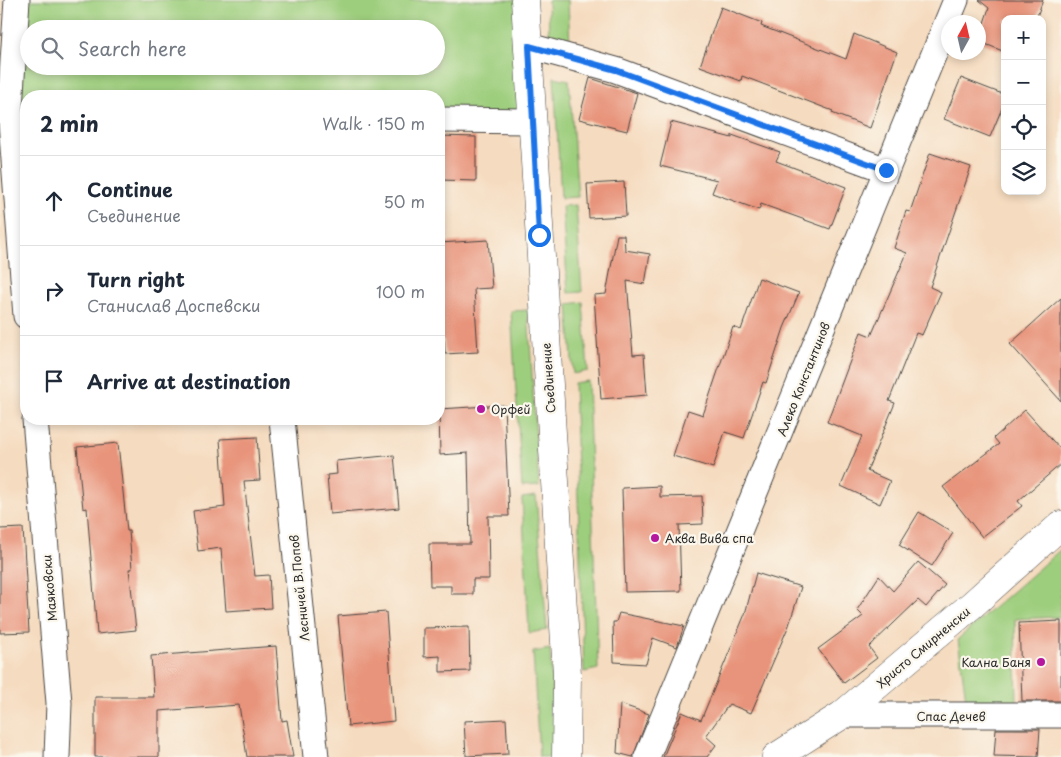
<!DOCTYPE html>
<meta charset="utf-8">
<style>
body{margin:0;font-family:"Playpen Sans",sans-serif;background:#f6f6f7;color:#1f2937}
.controls{position:absolute;right:15px;top:15px;display:grid;overflow:hidden;border-radius:10px;box-shadow:0 2px 8px #0003}
.controls button{width:45px;height:45px;display:grid;place-items:center;padding:0;border:0;border-bottom:1px solid #e0e1e3;background:#fff;color:#1f2937;font:25px sans-serif}
.compass{position:absolute;left:941px;top:15px;width:45px;height:45px;border-radius:50%;background:#fff;box-shadow:0 2px 8px #0003;rotate:8deg}
.stop{position:absolute;width:15px;height:15px;margin:-11px;border:4px solid #1a73e8;border-radius:50%;background:#fff}
.stop.end{background:#1a73e8;border-color:#fff;box-shadow:0 1px 5px #0008}
.list{margin:0;padding:0;list-style:none}
h2{display:flex;justify-content:space-between;align-items:center;height:65px;margin:0;padding:0 20px;font-size:21px}
h2 small{font-size:16px;font-weight:400;color:#747a83}
.list li{display:grid;grid-template-columns:32px 1fr auto;gap:15px;align-items:center;box-sizing:border-box;height:90px;padding:0 20px;border-top:1px solid #e0e1e3}
.list b{display:block;font-size:19px;white-space:nowrap}
.list p{margin:0;font-size:16px;white-space:nowrap;color:#747a83}
.list em{font-size:16px;font-style:normal;color:#747a83}
.icon{flex:none;width:28px;height:28px;fill:none;stroke:currentColor;stroke-width:2;stroke-linecap:round;stroke-linejoin:round}
.map{position:relative;flex:none;width:1061px;height:757px;overflow:hidden}
.search{position:absolute;background:#fff;box-shadow:0 2px 8px #0003;left:20px;top:20px;width:425px;height:55px;display:flex;align-items:center;gap:12px;box-sizing:border-box;padding:0 18px;border-radius:28px;color:#747a83;font-size:19px}
.panel{position:absolute;background:#fff;box-shadow:0 2px 8px #0003;left:20px;top:90px;width:425px;height:335px;border-radius:20px}
.map>svg:first-child{display:block}
.green{fill:#9dce7d;stroke:#647c54;fill-rule:evenodd}
.building{fill:#e8947b}
.lines{fill:none;stroke-linecap:round;stroke-linejoin:round}
.minor-casing{stroke:#494541;stroke-width:27}
.tertiary-casing{stroke:#494541;stroke-width:29}
.minor{stroke:#fff;stroke-width:25}
.tertiary{stroke:#fff;stroke-width:28}
.route{stroke:#1a73e8;stroke-width:6}
.poi-dot{fill:#b5179e;stroke:#fbf7ec;stroke-width:2}
.labels{text-anchor:middle;dominant-baseline:central;stroke-width:4.5;stroke-linejoin:round;paint-order:stroke}
.street-label{font-size:12px;fill:#2b2b2b;stroke:#fbf7ec}
.poi-label{font-size:12px;fill:#2b2b2b;stroke:#fbf7ec;text-anchor:start}
</style>
<div class="map">
<svg width="1061" height="757" viewBox="0 0 1061 757">
<rect width="100%" height="100%" fill="#fbf7ec"/>
<filter id="ink" filterUnits="userSpaceOnUse"><feTurbulence type="fractalNoise" baseFrequency=".02" numOctaves="2"/><feDisplacementMap in="SourceGraphic" scale="10" xChannelSelector="R" yChannelSelector="G"/><feConvolveMatrix kernelMatrix="1 2 1 2 8 2 1 2 1" color-interpolation-filters="sRGB"/></filter>
<filter id="wash" filterUnits="userSpaceOnUse"><feTurbulence type="fractalNoise" baseFrequency=".0096" numOctaves="4" result="noise"/><feDisplacementMap in="SourceGraphic" scale="20" xChannelSelector="R" yChannelSelector="G"/><feGaussianBlur stdDeviation="1.12" result="paint"/><feColorMatrix in="noise" values="0 0 0 0 0 0 0 0 0 0 0 0 0 0 0 0 0 1.4 0 .05"/><feComposite in="paint" operator="in"/></filter>
<g filter="url(#wash)">
<rect width="100%" height="100%" fill="#f5dbbf"/>
<g class="green">
<path d="M17 0H524L532 121 439 119V96H26V109L10 108ZM29 29H436V66H29Z"/>
<path d="M548 0H568L570 45 549 36Z"/>
<path d="M554 77 569 80 578 197 561 198Z"/>
<path d="M576 205 582 292 568 293 562 206Z"/>
<path d="M583 302 588 371 573 374 568 304Z"/>
<path d="M528 310 539 487 522 488 511 311Z"/>
<path d="M588 381 598 669 584 672 574 383Z"/>
<path d="M536 496 547 630 529 633 522 498Z"/>
<path d="M1061 549V617L1015 619 1017 703 966 700 958 639Z"/>
<path d="M550 649 556 749 555 757H539L533 652Z"/>
</g>
<g id="blocks">
<g class="building">
<path d="M979 0H1043L1036 19H1005V52L978 41 989 8Z"/>
<path d="M721 7 762 23 761 26 846 59 854 34 897 52 870 128 832 113 833 111 742 76 741 81 700 66Z"/>
<path d="M590 78 637 93 627 131 579 119Z"/>
<path d="M961 78 1005 95V101L990 137 944 119Z"/>
<path d="M671 122 732 138V135L780 152 776 161 846 187 830 229 761 204 759 210 712 193 717 180 660 166Z"/>
<path d="M441 136 476 137V181L440 180Z"/>
<path d="M930 153 971 167 930 287 941 292 922 335 916 333 889 401 895 403 867 471 890 481 880 504 841 486 862 436 827 422 861 332 871 336 907 253 894 248 906 211 910 212Z"/>
<path d="M624 182 626 216 589 218 587 184Z"/>
<path d="M617 235H624L625 250 650 254 645 284 627 281 633 355 644 354 647 395 601 399 594 295 606 294Z"/>
<path d="M488 240 492 288 474 289 478 352 445 354 444 340 439 338V243Z"/>
<path d="M759 278 799 293 784 328 766 383 763 382 744 438 725 432 713 468 673 456 688 410 703 415 733 327 741 330Z"/>
<path d="M1061 298V401L1010 344Z"/>
<path d="M504 405 509 516H488L489 579H473V594H451V586H430L429 544H470L468 453 440 455 439 409Z"/>
<path d="M1025 410 1061 450V464L1018 501 1022 506 982 537 943 487 999 444 994 438Z"/>
<path d="M257 437 260 480 244 481 255 576 269 575 271 608 226 611 221 548 198 551 193 511 225 507 220 439Z"/>
<path d="M118 443 127 531H129L132 569H129L136 630 97 634 87 508 83 509 77 447Z"/>
<path d="M394 455 399 508 330 514 327 475 337 474 336 461Z"/>
<path d="M660 486V497L702 496 703 524 679 525 681 591 625 592 622 488Z"/>
<path d="M919 512 953 533 932 566 899 545Z"/>
<path d="M23 528 29 632 0 633V529Z"/>
<path d="M918 562 945 585 926 607 918 600 869 647 877 658 844 683 818 649 863 616 857 610 879 576 893 591Z"/>
<path d="M756 573 801 587 789 625 751 713 729 704 706 736 716 745 707 757H663L682 712 701 720 745 614Z"/>
<path d="M386 612 394 721 348 726 338 616Z"/>
<path d="M619 613 684 626 677 647 653 638 646 664 614 662 613 622H616Z"/>
<path d="M1061 621V701H1022L1019 623Z"/>
<path d="M469 627 470 671 440 672V656L424 657V628Z"/>
<path d="M276 646 282 721 287 720 293 757H247L239 705 159 711V757H95V697H154L151 656Z"/>
<path d="M620 704 649 714 633 757 617 753Z"/>
<path d="M506 719 508 754 466 756 464 721Z"/>
<path d="M996 729H1040L1038 757 994 756Z"/>
</g>
</g>
</g>
<g filter="url(#ink)">
<use href="#blocks" fill-opacity="0" stroke="#494541" stroke-width="1"/>
<g class="lines">
<defs>
<g id="minor">
<path d="M17 0 10 108 26 316"/>
<path d="M529 46 616 70 886 170"/>
<path d="M439 120 532 121"/>
<path d="M35 419 59 703 57 757"/>
<path d="M282 419 316 757"/>
<path d="M842 715H1061"/>
<path d="M647 757C752 506 852 252 956 0"/>
</g>
<g id="tertiary">
<path d="M525 0 567 674 566 757"/>
<path d="M776 757 842 715 973 604 1061 525"/>
</g>
</defs>
<use href="#minor" class="minor-casing"/>
<use href="#tertiary" class="tertiary-casing"/>
<use href="#minor" class="minor"/>
<use href="#tertiary" class="tertiary"/>
</g>
</g>
<g class="lines" filter="url(#ink)">
<path class="route" d="M539 235 529 46 616 70 886 170"/>
</g>
<g class="poi-dot">
<circle cx="481" cy="409" r="5"/>
<circle cx="655" cy="538" r="5"/>
<circle cx="1041" cy="662" r="5"/>
</g>
<g class="labels">
<g class="street-label">
<text transform="translate(548 378) rotate(-94)">Съединение</text>
<text transform="translate(803 379) rotate(-68)">Алеко Константинов</text>
<text transform="translate(49 588) rotate(-95)">Маяковски</text>
<text transform="translate(299 588) rotate(-96)">Лесничей В.Попов</text>
<text transform="translate(923 647) rotate(-40)">Христо Смирненски</text>
<text x="951" y="716">Спас Дечев</text>
</g>
<g class="poi-label">
<text x="491" y="409">Орфей</text>
<text x="665" y="538">Аква Вива спа</text>
<text x="1031" y="662" text-anchor="end">Кална Баня</text>
</g>
</g>
</svg>
<div class="controls">
<button>+</button>
<button>−</button>
<button><svg class="icon" aria-label="locate" viewBox="0 0 24 24"><circle cx="12" cy="12" r="6"/><path d="M12 2v4M12 18v4M2 12h4M18 12h4"/></svg></button>
<button><svg class="icon" aria-label="layers" viewBox="0 0 24 24"><path d="M12 4l9 5-9 5-9-5zM3 14l9 5 9-5"/></svg></button>
</div>
<svg class="compass" viewBox="-18 -18 36 36"><path d="M0-13l5 13h-10z" fill="#e53935"/><path d="M0 13l5-13h-10z" fill="#747a83"/></svg>
<div class="stop" style="left:539px;top:235px"></div>
<div class="stop end" style="left:886px;top:170px"></div>
<div class="search"><svg class="icon" aria-label="search" viewBox="0 0 24 24"><circle cx="10" cy="10" r="6"/><path d="M15 15l6 6"/></svg>Search here</div>
<section class="panel">
<h2>2 min<small>Walk · 150 m</small></h2>
<ul class="list">
<li><svg class="icon" aria-label="ahead" viewBox="0 0 24 24"><path d="M12 20V5M6 11l6-6 6 6"/></svg><div><b>Continue</b><p>Съединение</p></div><em>50 m</em></li>
<li><svg class="icon" aria-label="right" viewBox="0 0 24 24"><path d="M7 20v-9h11M14 6l5 5-5 5"/></svg><div><b>Turn right</b><p>Станислав Доспевски</p></div><em>100 m</em></li>
<li><svg class="icon" aria-label="arrive" viewBox="0 0 24 24"><path d="M6 21V4h12l-3 4 3 4H6"/></svg><div><b>Arrive at destination</b></div></li>
</ul>
</section>
</div>
